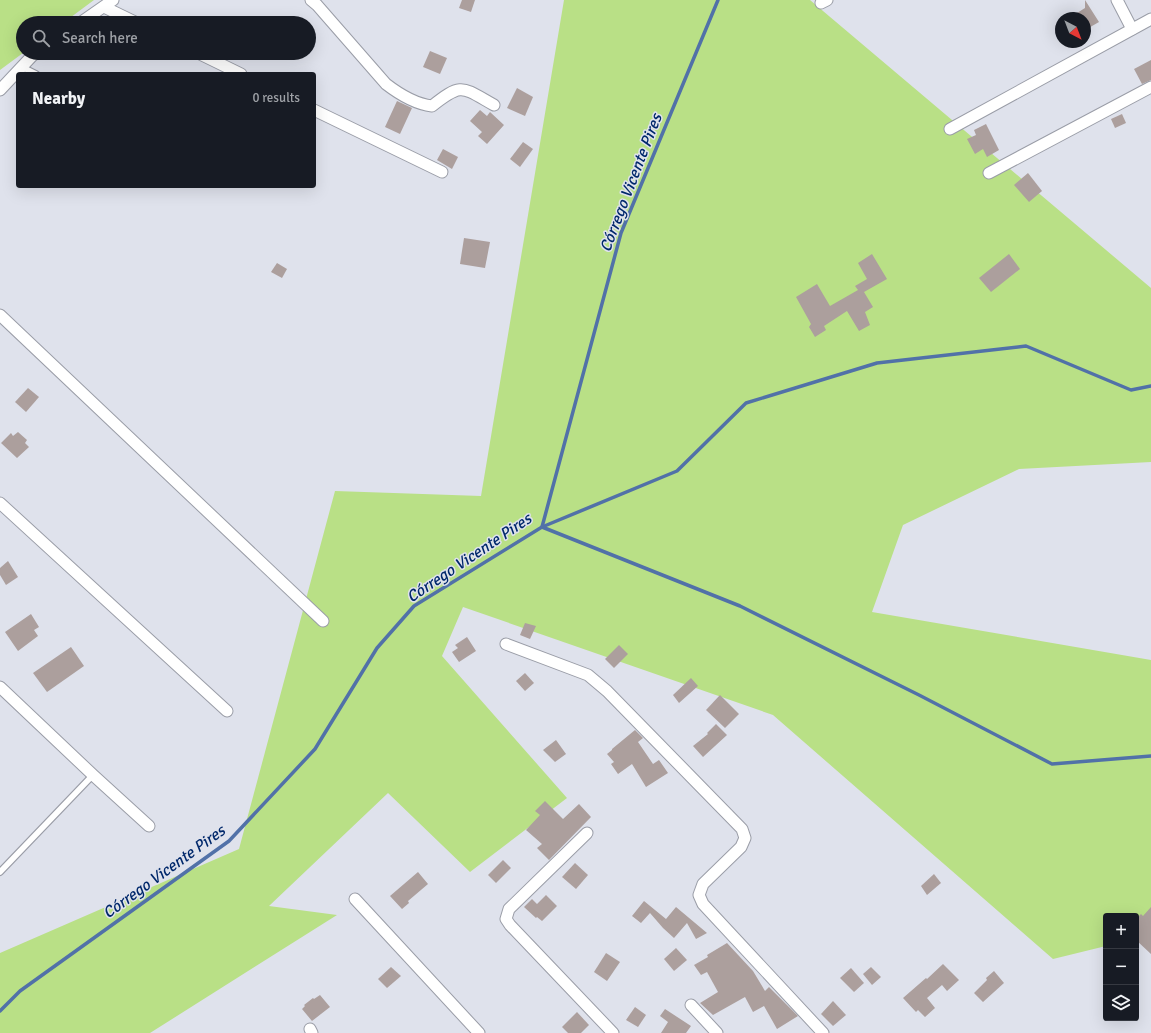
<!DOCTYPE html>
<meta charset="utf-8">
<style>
body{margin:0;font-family:Signika,sans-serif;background:#20242c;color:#f1f3f6}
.controls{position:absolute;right:12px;bottom:12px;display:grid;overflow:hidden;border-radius:4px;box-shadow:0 4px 16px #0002}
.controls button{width:36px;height:36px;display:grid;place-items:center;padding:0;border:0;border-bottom:1px solid #363941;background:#171b24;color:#f1f3f6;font:20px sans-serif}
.compass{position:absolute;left:1055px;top:12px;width:36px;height:36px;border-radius:50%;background:#171b24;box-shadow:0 4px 16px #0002;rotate:138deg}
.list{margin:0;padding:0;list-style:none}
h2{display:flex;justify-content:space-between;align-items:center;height:52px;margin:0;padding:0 16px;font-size:17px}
h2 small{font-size:13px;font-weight:400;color:#9ea1a6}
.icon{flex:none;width:22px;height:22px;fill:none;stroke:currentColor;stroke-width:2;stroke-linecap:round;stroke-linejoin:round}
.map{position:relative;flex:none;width:1151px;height:1033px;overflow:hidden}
.search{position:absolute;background:#171b24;box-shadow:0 4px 16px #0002;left:16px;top:16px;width:300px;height:44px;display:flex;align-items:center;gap:10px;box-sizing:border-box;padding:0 14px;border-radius:22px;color:#9ea1a6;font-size:15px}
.panel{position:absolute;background:#171b24;box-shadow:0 4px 16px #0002;left:16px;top:72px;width:300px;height:116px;border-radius:4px}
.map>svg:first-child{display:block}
.green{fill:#b9e086}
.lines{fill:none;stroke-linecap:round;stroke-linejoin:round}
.stream{stroke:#5171a8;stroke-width:3.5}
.building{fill:#ac9f9d}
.lane-casing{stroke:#9a9da7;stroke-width:8}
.street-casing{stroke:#9a9da7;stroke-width:13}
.lane{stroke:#fff;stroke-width:5.5}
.street{stroke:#fff;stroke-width:11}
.labels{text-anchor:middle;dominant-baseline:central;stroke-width:3;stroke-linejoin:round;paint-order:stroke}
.water-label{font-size:16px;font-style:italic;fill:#00286b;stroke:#dfe2ec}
</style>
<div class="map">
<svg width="1151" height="1033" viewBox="0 0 1151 1033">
<rect width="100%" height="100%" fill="#dfe2ec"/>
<g class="green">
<path d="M0 0H94L63 23H23V53L0 70Z"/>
<path d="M564 0H810L1151 288V462L1019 469 903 525 872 612 1151 660V934L1136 938V916H1106V946L1053 959 773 715 463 607 442 656 567 798 470 872 388 793 269 906 337 915 150 1033H0V953L239 849 335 491 481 496Z"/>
</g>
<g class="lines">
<g class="stream">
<path d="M542 527 677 471 746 403 877 363 1026 346 1131 390 1151 386"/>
<path d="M542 527 740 606 919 695 1052 764 1151 756"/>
<path d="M0 1011 20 991 229 841 315 749 377 648 414 606 542 527 621 233 718 0"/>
</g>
</g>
<g class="building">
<path d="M462 0H475L471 12 459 8Z"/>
<path d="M1085 0 1099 22 1085 30V18H1069L1085 8Z"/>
<path d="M430 51 447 58 440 74 423 67Z"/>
<path d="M1151 60V80L1142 84 1134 69Z"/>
<path d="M517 88 533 97 525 116 507 108Z"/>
<path d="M397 101 412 108 400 134 385 127Z"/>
<path d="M480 110 487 116 490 112 504 125 487 144 478 136 482 132 470 121Z"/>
<path d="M1122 114 1126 123 1115 128 1111 119Z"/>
<path d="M986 124 999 150 987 157 983 149 975 154 967 139 976 135 974 130Z"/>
<path d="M523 142 533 149 520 167 510 159Z"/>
<path d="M443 149 458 157 452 169 437 160Z"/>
<path d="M1028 173 1042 191 1029 202 1014 185Z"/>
<path d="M464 238 490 242 485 268 460 264Z"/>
<path d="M872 254 887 279 864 292 873 307 865 312 870 325 859 331 847 311 824 326 826 330 815 337 809 327 811 324 796 297 817 284 830 306 858 290 855 286 867 279 858 263Z"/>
<path d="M1009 254 1020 269 991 292 979 278Z"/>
<path d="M277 263 287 269 282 278 271 272Z"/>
<path d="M28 388 39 397 26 412 15 402Z"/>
<path d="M18 432 27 440 25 443 29 447 17 458 1 443 11 433 13 436Z"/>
<path d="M8 561 18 577 6 585 0 575V568Z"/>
<path d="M31 614 39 627 34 630 38 636 18 651 5 632Z"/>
<path d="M525 623 536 626 530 639 520 635Z"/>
<path d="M467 637 476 651 459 662 452 652 458 648 455 645Z"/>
<path d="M619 645 628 654 614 668 605 659Z"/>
<path d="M71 647 84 666 47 692 33 673Z"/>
<path d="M525 673 534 683 525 691 516 681Z"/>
<path d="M691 678 698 686 679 703 673 695Z"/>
<path d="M720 695 739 714 725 728 706 710Z"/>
<path d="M716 724 727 735 703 757 693 746 708 734 707 733Z"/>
<path d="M635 730 643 738 638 742 653 764 659 760 668 773 646 787 632 764 618 774 611 764 614 762 607 754 612 750V749Z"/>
<path d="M556 740 566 754 555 762 543 750Z"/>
<path d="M545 801 563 819 579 804 591 817 549 860 537 848 542 844 526 830 540 815 535 811Z"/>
<path d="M503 860 511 868 496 883 488 875Z"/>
<path d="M575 863 588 875 576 889 562 877Z"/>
<path d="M418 872 428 884 408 901 409 903 402 909 390 896Z"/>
<path d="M934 874 941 883 927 895 921 886Z"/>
<path d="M546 895 557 906 542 921 537 917 536 918 524 907 532 899 537 904Z"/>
<path d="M644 901 666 919 676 907 707 933 696 939 687 923 674 938 663 928 650 913 641 923 632 916Z"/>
<path d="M1151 907V954L1136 940V919L1141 914 1143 916Z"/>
<path d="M727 943 753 971 765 991 769 987 798 1016 777 1029 764 1006 753 1012 745 997 713 1015 700 1003 718 992 707 972 701 975 694 965 708 957 707 955Z"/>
<path d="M676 948 687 960 674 971 664 959Z"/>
<path d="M606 953 620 962 607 981 594 972Z"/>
<path d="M943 964 959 980 947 991 942 985 927 998 935 1008 925 1017 918 1010 916 1012 903 998 926 978 927 979Z"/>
<path d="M391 967 401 976 387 988 378 979Z"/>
<path d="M871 967 881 977 872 985 863 974Z"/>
<path d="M851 968 864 983 854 992 840 978Z"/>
<path d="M994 971 1004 983 983 1002 974 993 987 980 986 978Z"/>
<path d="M320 995 330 1007 312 1021 302 1009 305 1006 304 1005 313 998 314 999Z"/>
<path d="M833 1001 846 1015 833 1026 821 1014Z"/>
<path d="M635 1007 646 1015 638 1027 626 1020Z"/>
<path d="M665 1009 691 1026 686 1033H661L668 1022 660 1016Z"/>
<path d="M577 1012 589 1025 581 1033H568L562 1027Z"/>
</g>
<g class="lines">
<defs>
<g id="lane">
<path d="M22 67 36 74"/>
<path d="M0 872 93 775"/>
</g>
<g id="street">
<path d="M311 0 317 5 386 84C399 94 415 104 432 106 462 82 462 87 494 105"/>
<path d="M1117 0 1132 29"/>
<path d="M821 3 827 0"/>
<path d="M104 7 137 23"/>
<path d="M80 23 113 0"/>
<path d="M198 53 241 74"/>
<path d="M0 90 32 56 36 53"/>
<path d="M314 110 442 172"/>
<path d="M950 129 1151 19"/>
<path d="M989 173 1151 87"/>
<path d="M0 315 323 621"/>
<path d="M0 503 227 711"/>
<path d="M506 644 588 675 607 691 742 829 745 838 741 847 703 884 699 895 703 904 823 1033"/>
<path d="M0 687 93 775 149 826"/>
<path d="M587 833 509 909 506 919 510 925 613 1033"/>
<path d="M355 899 479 1033"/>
<path d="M691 1005 717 1033"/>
<path d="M310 1029 312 1033"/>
</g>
</defs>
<use href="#lane" class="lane-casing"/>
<use href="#street" class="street-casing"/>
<use href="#lane" class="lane"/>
<use href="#street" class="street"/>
</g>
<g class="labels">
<g class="water-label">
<text transform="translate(631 183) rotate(-69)">Córrego Vicente Pires</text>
<text transform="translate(469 558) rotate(-34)">Córrego Vicente Pires</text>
<text transform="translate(164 872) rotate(-36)">Córrego Vicente Pires</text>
</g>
</g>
</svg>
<div class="controls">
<button>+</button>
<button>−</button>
<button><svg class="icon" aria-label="layers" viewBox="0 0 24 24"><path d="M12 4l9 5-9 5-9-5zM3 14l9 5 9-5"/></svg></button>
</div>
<svg class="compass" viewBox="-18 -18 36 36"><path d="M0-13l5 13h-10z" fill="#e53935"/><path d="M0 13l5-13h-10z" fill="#9ea1a6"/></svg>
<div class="search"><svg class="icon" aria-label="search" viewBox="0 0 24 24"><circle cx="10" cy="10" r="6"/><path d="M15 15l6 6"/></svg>Search here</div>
<section class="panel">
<h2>Nearby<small>0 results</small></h2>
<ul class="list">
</ul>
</section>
</div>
